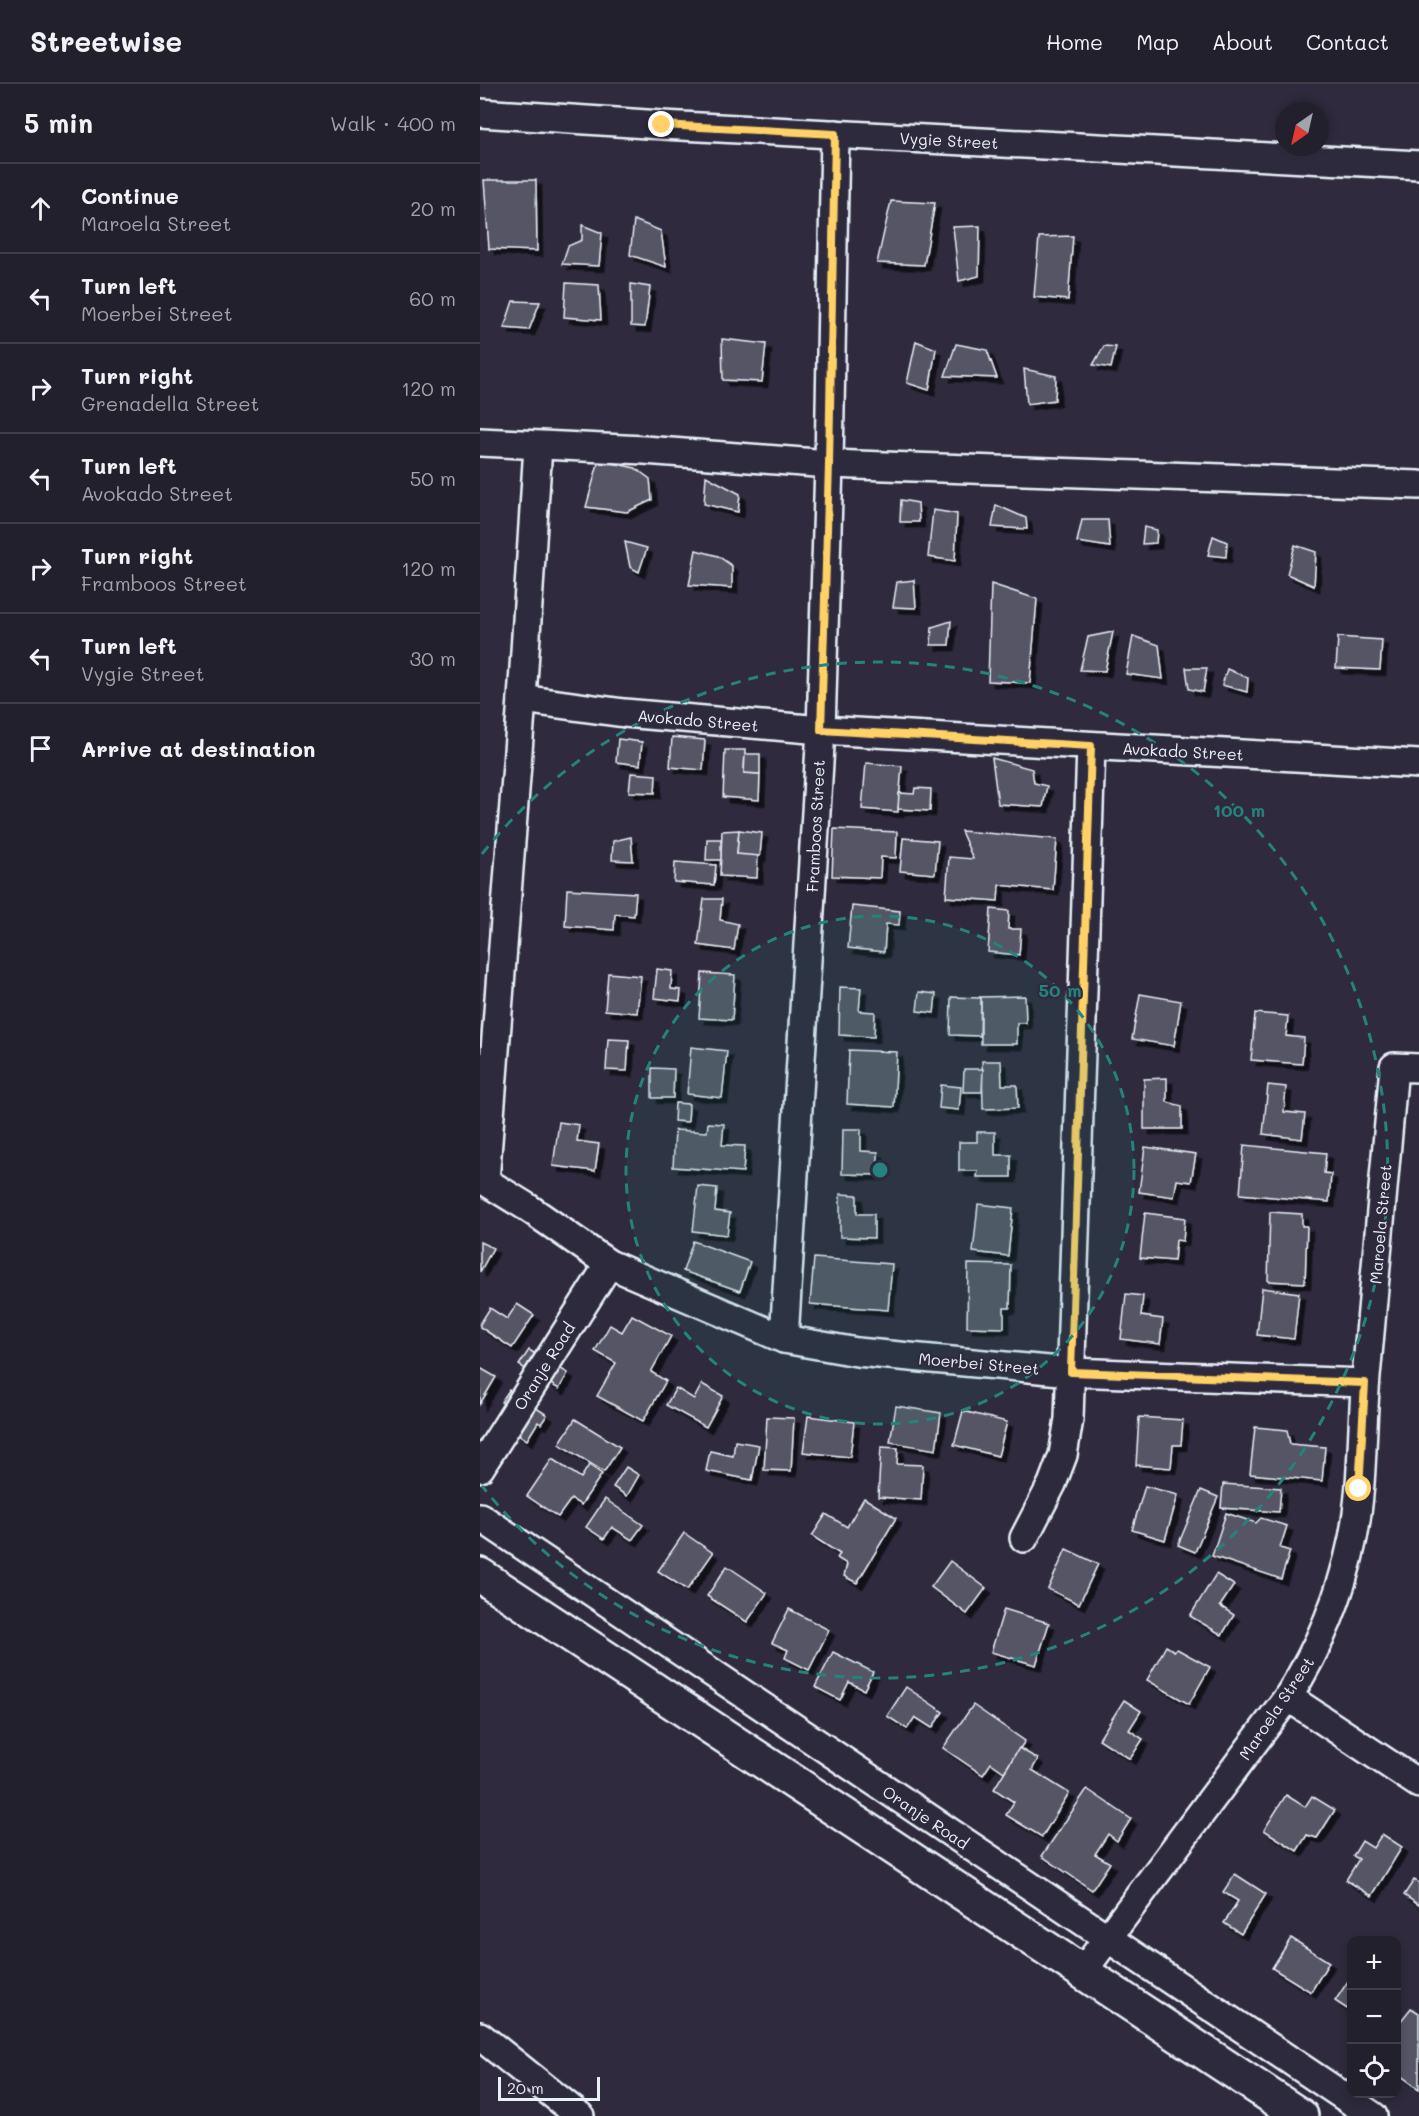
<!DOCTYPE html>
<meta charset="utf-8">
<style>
body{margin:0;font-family:Mali,sans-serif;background:#2b2836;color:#f1f3f6}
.controls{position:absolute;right:18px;bottom:18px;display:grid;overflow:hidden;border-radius:12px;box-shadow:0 3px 9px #0003}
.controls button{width:54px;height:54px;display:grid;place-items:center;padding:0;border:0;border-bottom:2px solid #403e4a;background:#23202e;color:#f1f3f6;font:30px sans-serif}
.compass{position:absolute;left:795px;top:18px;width:54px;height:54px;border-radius:50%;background:#23202e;box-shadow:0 3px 9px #0003;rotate:214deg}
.scale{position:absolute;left:18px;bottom:15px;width:102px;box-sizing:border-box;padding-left:6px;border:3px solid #e8f1f8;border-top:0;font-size:16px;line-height:21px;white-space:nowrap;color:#e8f1f8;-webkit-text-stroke:4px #2f2a3d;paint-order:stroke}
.stop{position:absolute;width:18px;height:18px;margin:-14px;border:4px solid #ffd166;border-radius:50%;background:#fff}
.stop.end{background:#ffd166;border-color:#fff;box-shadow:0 2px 6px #0008}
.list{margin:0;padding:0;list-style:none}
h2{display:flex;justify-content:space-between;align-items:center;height:78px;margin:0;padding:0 24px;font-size:26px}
h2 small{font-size:20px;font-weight:400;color:#a3a3aa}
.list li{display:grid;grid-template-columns:39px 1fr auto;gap:18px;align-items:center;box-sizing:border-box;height:90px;padding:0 24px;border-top:2px solid #403e4a}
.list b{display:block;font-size:22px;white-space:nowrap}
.list p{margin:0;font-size:20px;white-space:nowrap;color:#a3a3aa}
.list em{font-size:20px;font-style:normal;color:#a3a3aa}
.icon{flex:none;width:33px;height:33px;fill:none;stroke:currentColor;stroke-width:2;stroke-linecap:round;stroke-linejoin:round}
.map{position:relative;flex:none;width:939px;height:2032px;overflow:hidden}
header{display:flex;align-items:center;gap:36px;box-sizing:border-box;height:84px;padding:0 30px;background:#23202e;border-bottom:2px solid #403e4a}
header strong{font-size:28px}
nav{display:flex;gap:33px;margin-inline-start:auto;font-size:21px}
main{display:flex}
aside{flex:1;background:#23202e}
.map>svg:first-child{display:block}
.building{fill:#575565;stroke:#e8f1f8;stroke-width:1.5;filter:url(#shadow)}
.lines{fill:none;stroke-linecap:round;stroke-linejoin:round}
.street-casing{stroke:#e8f1f8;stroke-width:32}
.secondary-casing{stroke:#e8f1f8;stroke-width:38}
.street{stroke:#2f2a3d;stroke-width:27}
.secondary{stroke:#2f2a3d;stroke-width:33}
.route{stroke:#ffd166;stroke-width:8}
.ring{fill:none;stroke:#25827c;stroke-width:3;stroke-dasharray:10 8}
.labels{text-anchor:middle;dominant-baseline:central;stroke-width:4.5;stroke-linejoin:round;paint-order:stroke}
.street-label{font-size:16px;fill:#e8f1f8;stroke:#2f2a3d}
.centre{fill:#25827c;stroke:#2f2a3d;stroke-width:3}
.ring-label{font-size:18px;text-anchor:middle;font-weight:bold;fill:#25827c;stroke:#2f2a3d;stroke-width:4.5;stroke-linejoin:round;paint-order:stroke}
</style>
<header>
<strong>Streetwise</strong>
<nav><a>Home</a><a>Map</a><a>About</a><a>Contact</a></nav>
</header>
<main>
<aside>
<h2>5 min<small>Walk · 400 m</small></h2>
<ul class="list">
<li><svg class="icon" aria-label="ahead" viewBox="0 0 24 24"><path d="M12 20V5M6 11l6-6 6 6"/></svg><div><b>Continue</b><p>Maroela Street</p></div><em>20 m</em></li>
<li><svg class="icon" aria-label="left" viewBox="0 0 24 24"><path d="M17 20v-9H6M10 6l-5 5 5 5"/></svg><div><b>Turn left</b><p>Moerbei Street</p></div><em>60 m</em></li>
<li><svg class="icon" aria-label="right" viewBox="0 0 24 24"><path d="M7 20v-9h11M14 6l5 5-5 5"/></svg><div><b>Turn right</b><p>Grenadella Street</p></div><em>120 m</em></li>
<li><svg class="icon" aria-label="left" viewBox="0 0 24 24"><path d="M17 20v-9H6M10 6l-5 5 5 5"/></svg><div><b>Turn left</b><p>Avokado Street</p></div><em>50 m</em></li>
<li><svg class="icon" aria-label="right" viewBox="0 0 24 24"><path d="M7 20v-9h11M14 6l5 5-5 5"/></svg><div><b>Turn right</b><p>Framboos Street</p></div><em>120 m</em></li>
<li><svg class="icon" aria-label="left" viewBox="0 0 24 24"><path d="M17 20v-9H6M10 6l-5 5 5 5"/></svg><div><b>Turn left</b><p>Vygie Street</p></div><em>30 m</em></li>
<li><svg class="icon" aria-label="arrive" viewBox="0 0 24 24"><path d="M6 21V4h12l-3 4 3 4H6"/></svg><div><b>Arrive at destination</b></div></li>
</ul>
</aside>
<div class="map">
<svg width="939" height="2032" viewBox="0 0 939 2032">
<defs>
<filter id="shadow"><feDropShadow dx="5.5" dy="5.5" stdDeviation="0" flood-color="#0009"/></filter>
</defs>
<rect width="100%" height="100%" fill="#2f2a3d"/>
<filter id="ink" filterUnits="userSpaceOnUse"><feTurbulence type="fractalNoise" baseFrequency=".0167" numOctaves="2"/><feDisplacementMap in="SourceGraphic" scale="12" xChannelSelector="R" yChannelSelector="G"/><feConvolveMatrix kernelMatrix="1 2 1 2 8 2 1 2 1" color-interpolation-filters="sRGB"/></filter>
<g filter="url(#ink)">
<g class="building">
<path d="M4 96H56L57 167 9 165Z"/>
<path d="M411 117 455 119 444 181 397 179Z"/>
<path d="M154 136 181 147 186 183 150 171Z"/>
<path d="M102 141 122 149 119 182 82 180 88 162 102 156Z"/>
<path d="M500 142 499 192 479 197 473 143Z"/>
<path d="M593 152 588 216 554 213 559 153Z"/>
<path d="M86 199 119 201 121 236 84 233Z"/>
<path d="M151 200 170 203 165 243 151 242Z"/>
<path d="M33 217 60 218 49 246 24 244Z"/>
<path d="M242 255 286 260 282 298 243 296Z"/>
<path d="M436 257 456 265 449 306 427 299Z"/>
<path d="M476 260 507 266 517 294 465 292Z"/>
<path d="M624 262 636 263 631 284 613 281Z"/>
<path d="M544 285 576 292 575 316 547 320Z"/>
<path d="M119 376 155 384 170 395 172 416 147 428 106 423Z"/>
<path d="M226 392 260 410 258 428 224 420Z"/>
<path d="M421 416 438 419 439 438H420Z"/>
<path d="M516 421 546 434 547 445 512 443Z"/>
<path d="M453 426 477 430 475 477 448 473Z"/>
<path d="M602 436H628L630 463 597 458Z"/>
<path d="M664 443 677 446 676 459 662 460Z"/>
<path d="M733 452 747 458 746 473 728 471Z"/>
<path d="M145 458 167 464 159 488 150 483Z"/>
<path d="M815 461 836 468 834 502 807 490Z"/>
<path d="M216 466 238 472 252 482V504L209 501Z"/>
<path d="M434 496 436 524 413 523 417 498Z"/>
<path d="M511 500 557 515 550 599 508 597Z"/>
<path d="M471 537 469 561H451L452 543Z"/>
<path d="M633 548 625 587 600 586 608 553Z"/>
<path d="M653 552 679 561 683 595 646 590Z"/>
<path d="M858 553 902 556 900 586 856 584Z"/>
<path d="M706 584H727L723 608 709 605Z"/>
<path d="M747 585 768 594 767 608 742 601Z"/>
<path d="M192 653 225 656 223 686 190 683Z"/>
<path d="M138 655 162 658 160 681 136 678Z"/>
<path d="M245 666H265L264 689 280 690 279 716 243 713Z"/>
<path d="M265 670H280V690L264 689Z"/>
<path d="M512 674 552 685 554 699 567 702 563 723 518 720Z"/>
<path d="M386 679 422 682 418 728 382 725Z"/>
<path d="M151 689 176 691 175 709 149 708Z"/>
<path d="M435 704 451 705 450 727 418 725 419 709 434 710Z"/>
<path d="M354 745 417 748 416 774 401 773 400 794 352 792Z"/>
<path d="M259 746 257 770H278L277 794 240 792 242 747Z"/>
<path d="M259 746 282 749 280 772 257 770Z"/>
<path d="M481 747 577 755 573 806 519 801 518 817 466 813 469 773 493 775Z"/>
<path d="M151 753 153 777 132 776 133 757Z"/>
<path d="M423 754 458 757 455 790 420 787Z"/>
<path d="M227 755H241V776H226Z"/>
<path d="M195 778 236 781 234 801 194 798Z"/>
<path d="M87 805 156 809 154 832 135 830 134 846 85 842Z"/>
<path d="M224 815H242L240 836 258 840 254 866 218 861Z"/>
<path d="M372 822 420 827 419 841 406 840 404 868 368 864Z"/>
<path d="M511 825 529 827 528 845H541L539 871 508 868Z"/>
<path d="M177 885 192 887 191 905 201 906 200 917 174 914Z"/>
<path d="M128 889 161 892 157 929 125 926Z"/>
<path d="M222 889 255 891 252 936 219 934Z"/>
<path d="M360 903 381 904 379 927 395 928 394 953 359 951Z"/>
<path d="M439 908 456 910 454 929 437 927Z"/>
<path d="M660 910 701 917 694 962 652 955Z"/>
<path d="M545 912 546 939H537V960H501V914L500 913Z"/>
<path d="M471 913 501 914 500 952 470 951Z"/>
<path d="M775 929 808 932 806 952 824 954 822 980 771 976Z"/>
<path d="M128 955 149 956 147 987 126 986Z"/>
<path d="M211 963 247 967 242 1014 207 1010Z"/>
<path d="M369 966 417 968 414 1023 367 1020Z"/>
<path d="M502 977H521L522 1001H537L538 1024 503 1025Z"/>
<path d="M172 984 194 985 193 1014H172Z"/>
<path d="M484 985H503L502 1008H483Z"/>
<path d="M687 994V1018L702 1022V1045H664V995Z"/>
<path d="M461 1001 481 1003 479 1026 459 1024Z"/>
<path d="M788 1001 806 1003 804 1028 825 1030 822 1055 783 1050Z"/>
<path d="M195 1019 209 1020 208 1038 194 1037Z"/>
<path d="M79 1038 99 1041 97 1057 119 1060 115 1087 73 1082Z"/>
<path d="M228 1039 244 1040 242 1061 265 1062 263 1088 193 1083 195 1046 227 1048Z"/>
<path d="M363 1045H381V1067L398 1068V1091L362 1090Z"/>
<path d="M497 1048H515V1071H531V1093H497L498 1087H479V1058H497Z"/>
<path d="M764 1061 846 1069 844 1089 851 1090 849 1118 760 1110Z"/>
<path d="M665 1063 716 1070 711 1098 697 1096 694 1113 659 1108Z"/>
<path d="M218 1102 237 1104 235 1127 250 1129 247 1151 213 1147Z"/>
<path d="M360 1110 377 1111V1130H394V1154L360 1153Z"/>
<path d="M498 1120 533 1124 528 1172 493 1168Z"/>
<path d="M790 1128 822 1130V1142H827L825 1199 788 1197Z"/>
<path d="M665 1129 705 1134 703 1157 696 1156 694 1177 660 1174Z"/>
<path d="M213 1157 270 1178 260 1207 203 1187Z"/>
<path d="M0 1158 13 1164 0 1188Z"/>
<path d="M334 1174 412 1180 408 1226 330 1220Z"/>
<path d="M488 1180 531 1181 530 1224H524V1244L487 1243Z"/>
<path d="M782 1204 819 1209 814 1255 777 1251Z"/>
<path d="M646 1210 663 1212 661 1232 683 1235 680 1260 641 1255Z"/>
<path d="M37 1220 54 1231 32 1264 0 1243V1240L10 1224 27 1235Z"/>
<path d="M152 1231 191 1252 171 1288 186 1297 163 1337 117 1312 136 1279 115 1267 130 1241 142 1248Z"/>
<path d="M49 1266 88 1289 79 1305 39 1281Z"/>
<path d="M0 1284 16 1293 0 1320Z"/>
<path d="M222 1300 243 1312 226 1343 186 1321 196 1304 214 1315Z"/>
<path d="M29 1306 67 1331 61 1340 58 1338 47 1356 34 1347 43 1332 21 1318Z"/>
<path d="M416 1322 461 1329 456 1366 410 1358Z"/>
<path d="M483 1327 527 1338 518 1372 474 1361Z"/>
<path d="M328 1332 374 1338 370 1373 323 1368Z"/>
<path d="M287 1333 314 1334 311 1387 284 1386Z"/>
<path d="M659 1333 703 1336 701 1361H693L691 1384 656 1381Z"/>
<path d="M95 1335 140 1363 124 1388 79 1360Z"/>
<path d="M775 1343 807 1346 810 1360 845 1363 842 1397 770 1390Z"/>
<path d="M255 1357 279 1361 272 1396 226 1387 230 1367 253 1372Z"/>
<path d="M401 1363 418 1364 417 1380 443 1381 441 1416 398 1413Z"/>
<path d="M72 1375 101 1394 109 1381 122 1390 101 1421 91 1415 78 1433 47 1412Z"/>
<path d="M146 1383 159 1391 147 1412 133 1403Z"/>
<path d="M743 1400 801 1404 799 1428 741 1424Z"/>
<path d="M665 1402 698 1411 685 1456 652 1446Z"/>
<path d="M721 1406 738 1413 715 1468 698 1461Z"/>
<path d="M384 1414 416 1434 377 1499 364 1492 367 1480 357 1474 360 1470 332 1452 346 1430 367 1443Z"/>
<path d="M125 1415 163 1441 152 1456 132 1443 124 1455 106 1443Z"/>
<path d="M746 1429 776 1439 781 1434 807 1442 800 1464 810 1467 801 1495 732 1472Z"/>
<path d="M204 1449 233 1469 207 1506 178 1487Z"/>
<path d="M586 1465 618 1480 599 1520 568 1505Z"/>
<path d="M470 1477 506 1504 487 1530 451 1503Z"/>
<path d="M247 1482 287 1509 267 1538 227 1512Z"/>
<path d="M736 1490 754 1501 740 1522 754 1531 742 1551 710 1532Z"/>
<path d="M309 1525 349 1546 329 1586 305 1574 308 1566 292 1559Z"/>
<path d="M524 1525 569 1539 556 1581 511 1568Z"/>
<path d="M686 1562 694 1567 697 1565 730 1583 709 1620 667 1596Z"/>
<path d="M353 1568 393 1588 384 1606 369 1598 360 1616 335 1603Z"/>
<path d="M426 1603 463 1628 452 1644 435 1633 427 1645 407 1632Z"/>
<path d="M644 1616 661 1627 649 1646 663 1655 650 1675 619 1655Z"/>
<path d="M493 1621 545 1657 524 1688 511 1679 503 1691 463 1664Z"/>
<path d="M539 1664 558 1675 552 1686 589 1709 562 1753 526 1731 534 1718 514 1705Z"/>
<path d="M607 1705 651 1735 637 1757 628 1750 615 1770 630 1779 612 1806 562 1772Z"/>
<path d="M806 1711 825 1723 832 1712 855 1726 837 1754 827 1751 817 1767 784 1746Z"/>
<path d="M902 1750 922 1763 892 1812 866 1796 879 1775 873 1772 882 1757 893 1764Z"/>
<path d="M755 1790 786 1810 761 1850 744 1839 758 1817 743 1808Z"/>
<path d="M934 1796 939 1799V1821L924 1811Z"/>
<path d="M811 1854 849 1878 831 1908 792 1884Z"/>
<path d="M872 1891V1928L855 1917Z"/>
<path d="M931 1924 939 1929V2005L916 1988V1943Z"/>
</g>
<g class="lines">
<defs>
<g id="street">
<path d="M0 29 182 41 939 81"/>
<path d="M0 358 164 366 349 380 939 401"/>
<path d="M42 615 144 629 341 646 939 680"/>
<path d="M0 1094 47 1123 129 1180 304 1255 377 1268 591 1288 885 1299"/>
<path d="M5 1097 42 615 58 362"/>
<path d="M304 1255 341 646 349 380 355 50"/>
<path d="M0 1384 129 1180"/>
<path d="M0 1433 893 2032"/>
<path d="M544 1454 572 1400 583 1371 589 1335 611 662"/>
<path d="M808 1613 939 1700"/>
<path d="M603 1887 808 1613C839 1564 861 1512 873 1454 884 1398 881 1339 887 1282 896 1183 905 1083 914 983L939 984"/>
<path d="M0 1952 100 2032"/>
</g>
<path id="secondary" d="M0 1491 821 2032"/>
</defs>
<use href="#street" class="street-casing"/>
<use href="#secondary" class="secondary-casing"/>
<use href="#street" class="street"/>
<use href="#secondary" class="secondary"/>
</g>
</g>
<g class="lines" filter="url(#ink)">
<path class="route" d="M182 41 355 50 349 380 341 646 611 662 591 1288 885 1299 879 1405"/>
</g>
<circle cx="400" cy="1086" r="254" fill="#25827c" fill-opacity=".12"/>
<g class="ring">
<circle cx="400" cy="1086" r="254"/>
<path d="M2 770A508 508 0 1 1 2 1402"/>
</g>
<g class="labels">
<g class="street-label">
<text transform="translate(469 56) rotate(3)">Vygie Street</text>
<text transform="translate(218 636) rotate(5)">Avokado Street</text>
<text transform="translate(703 667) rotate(3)">Avokado Street</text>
<text transform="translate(335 742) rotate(-87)">Framboos Street</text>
<text transform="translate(900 1140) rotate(-85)">Maroela Street</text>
<text transform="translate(499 1279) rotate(5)">Moerbei Street</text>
<text transform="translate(64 1282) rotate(-58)">Oranje Road</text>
<text transform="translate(796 1624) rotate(-56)">Maroela Street</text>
<text transform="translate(446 1733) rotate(34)">Oranje Road</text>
</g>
</g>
<circle cx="400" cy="1086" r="9" class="centre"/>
<g class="ring-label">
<text x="759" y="733">100 m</text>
<text x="580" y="913">50 m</text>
</g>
</svg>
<div class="controls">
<button>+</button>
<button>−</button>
<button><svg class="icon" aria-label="locate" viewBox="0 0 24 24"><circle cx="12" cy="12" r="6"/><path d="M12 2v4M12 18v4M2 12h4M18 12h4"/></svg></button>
</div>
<svg class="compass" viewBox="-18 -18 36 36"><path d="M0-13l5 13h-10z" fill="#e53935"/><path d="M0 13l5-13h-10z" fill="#a3a3aa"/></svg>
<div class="scale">20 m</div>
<div class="stop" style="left:879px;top:1405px"></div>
<div class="stop end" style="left:182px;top:41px"></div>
</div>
</main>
